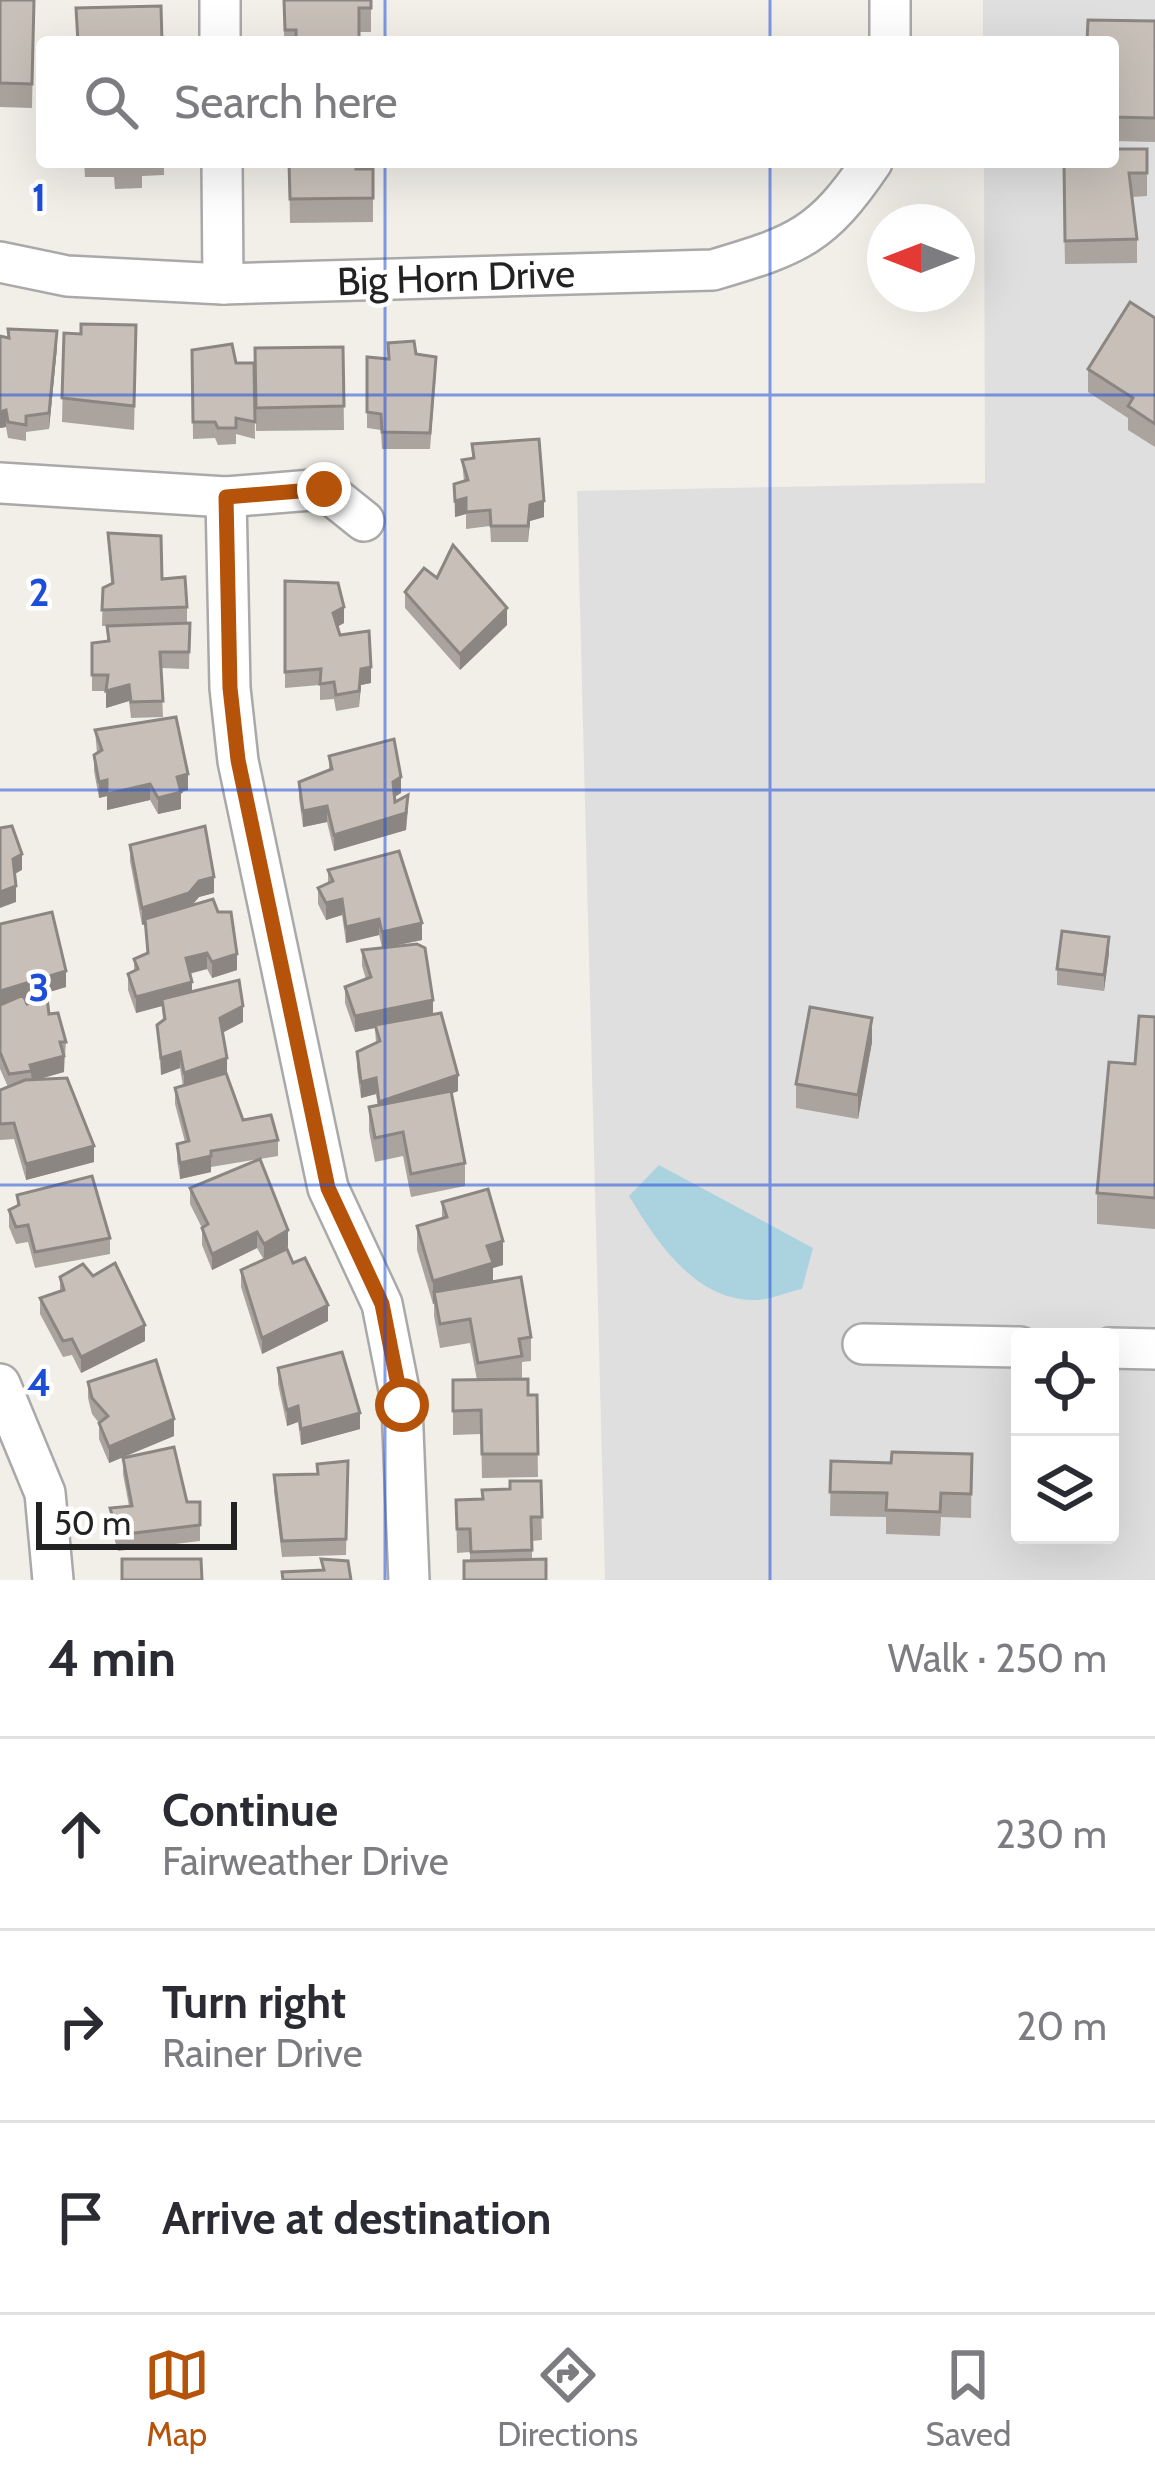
<!DOCTYPE html>
<meta charset="utf-8">
<style>
body{margin:0;font-family:Cabin,sans-serif;background:#f2f2f3;color:#2b2b33}
.controls{position:absolute;right:36px;bottom:36px;display:grid;overflow:hidden;border-radius:12px;box-shadow:0 12px 48px #0002}
.controls button{width:108px;height:108px;display:grid;place-items:center;padding:0;border:0;border-bottom:3px solid #e1e1e2;background:#fff;color:#2b2b33;font:60px sans-serif}
.compass{position:absolute;left:867px;top:204px;width:108px;height:108px;border-radius:50%;background:#fff;box-shadow:0 12px 48px #0002;rotate:270deg}
.scale{position:absolute;left:36px;bottom:30px;width:201px;box-sizing:border-box;padding-left:12px;border:6px solid #222;border-top:0;font-size:33px;line-height:42px;white-space:nowrap;color:#222;-webkit-text-stroke:9px #fff;paint-order:stroke}
.stop{position:absolute;width:36px;height:36px;margin:-27px;border:9px solid #b45309;border-radius:50%;background:#fff}
.stop.end{background:#b45309;border-color:#fff;box-shadow:0 3px 12px #0008}
.list{margin:0;padding:0;list-style:none}
h2{display:flex;justify-content:space-between;align-items:center;height:156px;margin:0;padding:0 48px;font-size:51px}
h2 small{font-size:39px;font-weight:400;color:#7c7c81}
.list li{display:grid;grid-template-columns:78px 1fr auto;gap:36px;align-items:center;box-sizing:border-box;height:192px;padding:0 48px;border-top:3px solid #e1e1e2}
.list b{display:block;font-size:45px;white-space:nowrap}
.list p{margin:0;font-size:39px;white-space:nowrap;color:#7c7c81}
.list em{font-size:39px;font-style:normal;color:#7c7c81}
.icon{flex:none;width:66px;height:66px;fill:none;stroke:currentColor;stroke-width:2;stroke-linecap:round;stroke-linejoin:round}
.map{position:relative;flex:none;width:1155px;height:1580px;overflow:hidden}
.search{position:absolute;background:#fff;box-shadow:0 12px 48px #0002;left:36px;right:36px;top:36px;height:132px;display:flex;align-items:center;gap:30px;box-sizing:border-box;padding:0 42px;border-radius:12px;color:#7c7c81;font-size:45px}
.sheet{height:732px;background:#fff}
nav{display:flex;justify-content:space-around;align-items:center;box-sizing:border-box;height:168px;border-top:3px solid #e1e1e2;background:#fff;font-size:33px;color:#7c7c81}
nav a{display:grid;justify-items:center;gap:6px}
nav .on{color:#b45309}
.map>svg:first-child{display:block}
.residential{fill:#e0dfdf;fill-rule:evenodd}
.water{fill:#aad3df}
.lines{fill:none;stroke-linecap:round;stroke-linejoin:round}
.minor-casing{stroke:#a9a9a9;stroke-width:44}
.minor{stroke:#fff;stroke-width:39}
.wall{fill:#aba49e}
.shaded-wall{fill:#8b8681}
.building{fill:#c7bfb8;stroke:#8b8681;stroke-width:3}
.route{stroke:#b45309;stroke-width:15}
.grid{fill:none;stroke:#1d4ed8;stroke-width:3;stroke-opacity:0.55}
.labels{text-anchor:middle;dominant-baseline:central;stroke-width:9;stroke-linejoin:round;paint-order:stroke}
.street-label{font-size:39px;fill:#222;stroke:#fff}
.grid-label{font-size:39px;text-anchor:middle;font-weight:bold;fill:#1d4ed8;stroke:#fff;stroke-width:9;stroke-linejoin:round;paint-order:stroke}
</style>
<div class="map">
<svg width="1155" height="1580" viewBox="0 0 1155 1580">
<rect width="100%" height="100%" fill="#f2efe9"/>
<path class="residential" d="M983 0H1155V1580H605L577 491 985 483 984 162H1113V42H983ZM1020 1337H1110V1535H1020Z"/>
<path class="water" d="M659 1165 813 1248 802 1289C787 1292 770 1300 755 1300 695 1301 656 1241 629 1196Z"/>
<g class="lines">
<defs>
<g id="minor">
<path d="M220 0V42"/>
<path d="M890 0V42"/>
<path d="M222 162 223 284"/>
<path d="M0 262 67 276 223 284 713 270C798 245 822 236 872 162"/>
<path d="M0 483 226 497 324 489 364 521"/>
<path d="M226 497 230 688 238 761 328 1188 382 1304 402 1405 409 1580"/>
<path d="M863 1344 1020 1347"/>
<path d="M1110 1348 1155 1349"/>
<path d="M0 1384 45 1493 53 1580"/>
</g>
</defs>
<use href="#minor" class="minor-casing"/>
<use href="#minor" class="minor"/>
</g>
<g class="wall">
<path d="M0 0H34L32 108 0 107Z"/>
<path d="M284 0H371V32H359V42H284Z"/>
<path d="M1155 21V142L1113 141V42Z"/>
<path d="M1147 149V196L1132 197 1137 239V263L1065 264 1063 162Z"/>
<path d="M84 162H164V175L142 176V188L115 189 114 177H85Z"/>
<path d="M289 162 356 169H373V222L290 223Z"/>
<path d="M1155 318V447L1128 430V418L1088 392V369Z"/>
<path d="M64 333 81 334 136 349 134 430 62 422Z"/>
<path d="M0 336 57 347 49 429 26 432V441L8 438 6 427 0 428Z"/>
<path d="M343 347 344 430 256 431 255 348Z"/>
<path d="M192 350 236 363H254L255 439 236 434V444L218 445 215 438 193 439Z"/>
<path d="M416 354 436 373 430 449H382L381 430 367 428V357L388 359Z"/>
<path d="M472 444 544 517 530 521 528 542H491L490 526 466 529V514L455 517 454 484 464 482 462 460 472 458Z"/>
<path d="M108 533 162 579 187 607V623L102 626 103 588 111 583Z"/>
<path d="M285 581 344 623 337 627 340 635 371 683 361 685 359 707 336 711 334 699 320 700V685L285 688Z"/>
<path d="M405 592 507 625 460 670 405 608Z"/>
<path d="M190 623 189 669 161 668 163 717 131 718 129 701 106 708V691H92V643L107 642V626Z"/>
<path d="M95 730 188 790 181 792V809L158 814 150 800 107 810V796L99 798 94 771V755L97 753Z"/>
<path d="M329 756 401 793 394 797 395 802 408 811 406 830 334 851 327 822 303 827 299 798V782L329 770Z"/>
<path d="M130 845 214 893 199 897 192 905 237 970 212 978 207 969 190 974 192 992 243 1022 222 1033 227 1074 243 1120 278 1140V1156L211 1167V1172L180 1179 177 1160V1144L185 1142 175 1104V1088L183 1086 180 1068 161 1075 157 1025 163 1020 162 1006 136 1013 128 990V974L134 971V959L147 954 145 924 142 925 130 861Z"/>
<path d="M328 870 422 940 389 947 433 1015 458 1091 451 1094 465 1163V1186L411 1197 403 1156 375 1162 369 1131V1107L378 1106 376 1094 361 1098 357 1068V1052L376 1043 375 1028 355 1032 345 1003V987L366 979 362 966V950L382 947 379 935 346 943 342 915 326 920 318 904V888L328 883Z"/>
<path d="M0 924 66 987 25 999 27 1004 49 1014 66 1042 64 1072 36 1080 94 1162 26 1180 14 1139 0 1140V1090L8 1087 0 1069Z"/>
<path d="M1109 953 1104 991 1057 985V969Z"/>
<path d="M1155 1017V1229L1097 1224V1193L1135 1064Z"/>
<path d="M872 1042 858 1119 796 1108V1084Z"/>
<path d="M190 1188 288 1247 268 1258 293 1263 328 1321 262 1354 241 1287V1270L264 1260 257 1248 212 1270 202 1245V1228L190 1204Z"/>
<path d="M17 1195 110 1238V1254L35 1268 28 1242 16 1244 9 1227V1210L17 1207Z"/>
<path d="M442 1202 503 1265 493 1268V1282L531 1337V1361L522 1362V1379L528 1395H537L538 1477 482 1478 481 1434 453 1435V1380H477L470 1343 440 1348 434 1316V1304H433L417 1250V1226L442 1219Z"/>
<path d="M60 1277 145 1341 81 1373 72 1355 63 1357 40 1314V1298L60 1291Z"/>
<path d="M278 1368 360 1429 301 1445 298 1422 287 1426 278 1384Z"/>
<path d="M88 1382 174 1436 109 1463 99 1439V1423L92 1414 88 1398Z"/>
<path d="M972 1454 971 1518 941 1517 940 1536 886 1534V1517L830 1516 831 1461 891 1463Z"/>
<path d="M123 1458 187 1502H200V1541L118 1551 110 1524V1508L129 1506 123 1474Z"/>
<path d="M348 1461 346 1555 282 1557 274 1491V1475L317 1474Z"/>
<path d="M541 1481 542 1540 532 1541V1559L470 1561V1552L457 1553 456 1500 482 1499Z"/>
</g>
<g class="shaded-wall">
<path d="M57 331V347L49 429V413Z"/>
<path d="M6 410V427L0 428V412Z"/>
<path d="M466 498V514L455 517V501Z"/>
<path d="M544 501V517L530 521 528 542 530 505Z"/>
<path d="M344 607V623L333 629V613Z"/>
<path d="M507 608V625L460 670V654Z"/>
<path d="M371 667V683L361 685 359 707 361 669Z"/>
<path d="M129 685V701L106 708V691Z"/>
<path d="M188 774V790L177 793V777Z"/>
<path d="M401 777V793L393 798V782Z"/>
<path d="M107 780 150 784V800L107 810V796L99 798V782Z"/>
<path d="M181 792V809L158 814V798Z"/>
<path d="M408 795 406 830 334 851V835Z"/>
<path d="M327 806V822L303 827V811Z"/>
<path d="M22 854V870L13 875V859Z"/>
<path d="M214 877V893L199 897 189 909 142 925V908L199 881Z"/>
<path d="M16 886V902L0 908V892Z"/>
<path d="M342 899V915L326 920V903Z"/>
<path d="M379 919V935L346 943V927Z"/>
<path d="M422 923V940L382 948V932Z"/>
<path d="M1109 937V953L1104 991V975Z"/>
<path d="M207 953V969L186 974V958Z"/>
<path d="M237 954V970L212 978V962Z"/>
<path d="M66 971V987L0 1007V991Z"/>
<path d="M192 982V998L162 999V1006L136 1013V997Z"/>
<path d="M433 1000V1016L355 1032V1016Z"/>
<path d="M243 1006V1022L220 1034V1018Z"/>
<path d="M872 1018V1042L858 1119V1095Z"/>
<path d="M180 1052V1068L161 1075V1058Z"/>
<path d="M64 1056V1072L32 1081 30 1065Z"/>
<path d="M227 1058V1074L184 1089V1073Z"/>
<path d="M458 1075V1091L379 1119V1102Z"/>
<path d="M376 1078V1094L361 1098V1082Z"/>
<path d="M94 1146V1162L26 1180V1164Z"/>
<path d="M211 1156V1172L180 1179V1163Z"/>
<path d="M288 1230V1247L264 1260V1244Z"/>
<path d="M257 1232V1248L212 1270V1254Z"/>
<path d="M503 1241V1265L493 1268V1287L434 1292V1304H433V1281L487 1246Z"/>
<path d="M328 1305V1321L262 1354V1338Z"/>
<path d="M145 1325V1341L81 1373V1357Z"/>
<path d="M298 1406V1422L287 1426V1410Z"/>
<path d="M360 1413V1429L301 1445V1429Z"/>
<path d="M174 1419V1436L109 1463V1447Z"/>
</g>
<g class="building">
<path d="M0 0H34L32 84 0 83Z"/>
<path d="M284 0H371V8H359V42H296V30H285Z"/>
<path d="M161 6 162 42H78L76 8Z"/>
<path d="M1088 20 1155 21V118L1113 117V42H1087Z"/>
<path d="M1113 149H1147V173H1129L1137 239 1065 241 1064 162H1113Z"/>
<path d="M114 162H142V164L115 165Z"/>
<path d="M289 162H356V169H373V198L290 199Z"/>
<path d="M1130 302 1155 318V424L1128 406 1133 398 1088 369Z"/>
<path d="M81 324 136 325 134 406 62 398 64 333 81 334Z"/>
<path d="M8 329 57 331 49 413 26 416V425L8 422 6 410 0 412V336L9 338Z"/>
<path d="M414 341 416 354 436 357 430 433 382 432 381 414 367 412V357L389 359 388 343Z"/>
<path d="M232 344 236 363H254L255 422 236 418V428H218L215 422H193L192 350Z"/>
<path d="M343 347 344 406 256 408 255 348Z"/>
<path d="M539 439 544 501 530 505 528 526H491L490 510 466 512V498L455 501 454 484 468 480 462 460 474 458 472 444Z"/>
<path d="M108 533 161 536 162 579 185 577 187 607 102 610 103 588 113 583Z"/>
<path d="M453 545 507 608 460 654 405 592 424 568 437 578Z"/>
<path d="M285 581 338 583 344 607 333 613 340 635 369 631 371 667 361 669 359 691 336 695 334 682 320 684 321 669 285 672Z"/>
<path d="M190 623 189 652H160L163 701 131 702 129 685 106 691 108 675H92V643L109 641 107 626Z"/>
<path d="M176 717 188 774 177 777 181 792 158 798 150 784 107 794V780L99 782 94 755 102 750 95 730Z"/>
<path d="M394 739 401 777 393 782 395 802 408 795 406 813 334 835 327 806 303 811 299 782 332 769 329 756Z"/>
<path d="M12 826 22 854 13 859 16 886 0 892V828Z"/>
<path d="M205 826 214 877 199 881 189 893 142 908 130 845Z"/>
<path d="M399 851 422 923 382 932 379 919 346 927 342 899 326 903 318 888 333 881 328 870Z"/>
<path d="M213 899 218 912H231L237 954 212 962 207 953 186 958 192 982 136 997 128 974 138 969 134 959 148 953 145 919Z"/>
<path d="M52 912 66 971 0 991V924Z"/>
<path d="M1062 931 1109 937 1104 975 1057 969Z"/>
<path d="M417 944 425 948 433 1000 355 1016 345 987 371 977 362 950Z"/>
<path d="M239 980 243 1006 220 1018 227 1058 184 1073 180 1052 161 1058 157 1025 165 1019 162 999Z"/>
<path d="M23 995 27 1004 47 998 49 1014 58 1013 66 1042H60L64 1056 30 1065 32 1071 9 1074 0 1052V1005Z"/>
<path d="M810 1007 872 1018 858 1095 796 1084Z"/>
<path d="M441 1013 458 1075 379 1102 376 1078 361 1082 357 1052 380 1041 375 1025Z"/>
<path d="M1139 1016 1155 1017V1198L1097 1193 1109 1062 1135 1064Z"/>
<path d="M226 1073 243 1120 271 1115 278 1140 211 1151V1156L180 1163 177 1144 189 1141 175 1088Z"/>
<path d="M67 1078 94 1146 26 1164 14 1123 0 1124V1090L25 1080Z"/>
<path d="M451 1091 465 1163 411 1174 403 1132 375 1138 369 1107Z"/>
<path d="M260 1159 288 1230 264 1244 257 1232 212 1254 202 1228 208 1224 190 1188Z"/>
<path d="M92 1176 110 1238 35 1252 28 1225 16 1227 9 1210 19 1205 17 1195Z"/>
<path d="M488 1189 503 1241 487 1246 493 1263 433 1281 417 1226 447 1217 442 1202Z"/>
<path d="M287 1249 293 1263 305 1258 328 1305 262 1338 241 1270Z"/>
<path d="M115 1263 145 1325 81 1357 72 1339 63 1341 40 1298 64 1290 60 1277 83 1264 93 1276Z"/>
<path d="M521 1277 531 1337 519 1339 522 1356 478 1363 470 1319 440 1324 434 1292Z"/>
<path d="M342 1352 360 1413 301 1429 298 1406 287 1410 278 1368Z"/>
<path d="M156 1360 174 1419 109 1447 99 1423 108 1416 92 1398 88 1382Z"/>
<path d="M528 1379V1395H537L538 1454H482L481 1410 453 1411V1380Z"/>
<path d="M174 1447 187 1502H200V1525L118 1535 110 1508 132 1506 123 1458Z"/>
<path d="M892 1452 972 1454 971 1494 941 1493 940 1512 886 1510 887 1493 830 1492 831 1461 891 1463Z"/>
<path d="M348 1461 346 1539 282 1541 274 1475 318 1474 317 1464Z"/>
<path d="M510 1481H541L542 1517H531L532 1550 471 1552 470 1529H457L456 1500 483 1499 482 1490 510 1489Z"/>
<path d="M122 1559H201L202 1580H122Z"/>
<path d="M321 1559 348 1561 351 1580H283L282 1572 324 1570Z"/>
<path d="M546 1559V1580H464V1561Z"/>
</g>
<g class="lines">
<path class="route" d="M324 489 226 497 230 688 238 760 328 1188 382 1304 402 1405"/>
</g>
<path class="grid" d="M385 0V42M770 0V42M385 162V1580M770 162V1580M0 395H1155M0 790H1155M0 1185H1155"/>
<g class="labels">
<g class="street-label">
<text transform="translate(456 277) rotate(-2)">Big Horn Drive</text>
</g>
</g>
<g class="grid-label">
<text x="39" y="211">1</text>
<text x="39" y="606">2</text>
<text x="39" y="1001">3</text>
<text x="39" y="1396">4</text>
</g>
</svg>
<div class="controls">
<button><svg class="icon" aria-label="locate" viewBox="0 0 24 24"><circle cx="12" cy="12" r="6"/><path d="M12 2v4M12 18v4M2 12h4M18 12h4"/></svg></button>
<button><svg class="icon" aria-label="layers" viewBox="0 0 24 24"><path d="M12 4l9 5-9 5-9-5zM3 14l9 5 9-5"/></svg></button>
</div>
<svg class="compass" viewBox="-18 -18 36 36"><path d="M0-13l5 13h-10z" fill="#e53935"/><path d="M0 13l5-13h-10z" fill="#7c7c81"/></svg>
<div class="scale">50 m</div>
<div class="stop" style="left:402px;top:1405px"></div>
<div class="stop end" style="left:324px;top:489px"></div>
<div class="search"><svg class="icon" aria-label="search" viewBox="0 0 24 24"><circle cx="10" cy="10" r="6"/><path d="M15 15l6 6"/></svg>Search here</div>
</div>
<section class="sheet">
<h2>4 min<small>Walk · 250 m</small></h2>
<ul class="list">
<li><svg class="icon" aria-label="ahead" viewBox="0 0 24 24"><path d="M12 20V5M6 11l6-6 6 6"/></svg><div><b>Continue</b><p>Fairweather Drive</p></div><em>230 m</em></li>
<li><svg class="icon" aria-label="right" viewBox="0 0 24 24"><path d="M7 20v-9h11M14 6l5 5-5 5"/></svg><div><b>Turn right</b><p>Rainer Drive</p></div><em>20 m</em></li>
<li><svg class="icon" aria-label="arrive" viewBox="0 0 24 24"><path d="M6 21V4h12l-3 4 3 4H6"/></svg><div><b>Arrive at destination</b></div></li>
</ul>
</section>
<nav>
<a class="on"><svg class="icon" aria-label="map" viewBox="0 0 24 24"><path d="M3 6l6-2 6 2 6-2v14l-6 2-6-2-6 2zM9 4v14M15 6v14"/></svg>Map</a>
<a><svg class="icon" aria-label="directions" viewBox="0 0 24 24"><path d="M12 3l9 9-9 9-9-9zM9 14v-3h6M13 9l2 2-2 2"/></svg>Directions</a>
<a><svg class="icon" aria-label="saved" viewBox="0 0 24 24"><path d="M7 4h10v16l-5-4-5 4z"/></svg>Saved</a>
</nav>
